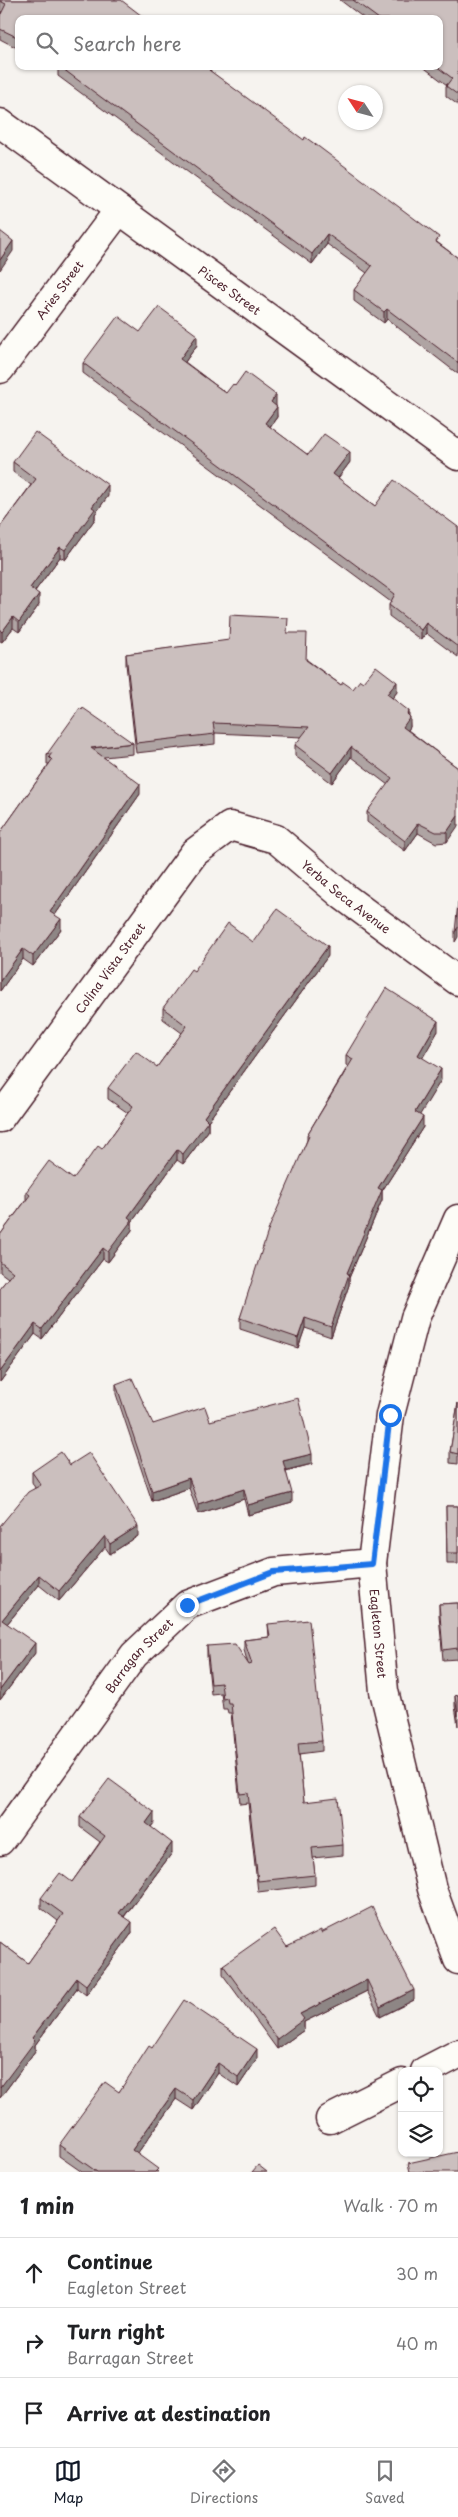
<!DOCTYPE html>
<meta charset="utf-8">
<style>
body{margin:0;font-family:"Playpen Sans",sans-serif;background:#f6f6f6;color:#202124}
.controls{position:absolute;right:15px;bottom:15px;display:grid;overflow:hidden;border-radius:10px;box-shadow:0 1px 4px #0004}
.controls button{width:45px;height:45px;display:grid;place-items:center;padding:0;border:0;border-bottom:1px solid #e0e0e0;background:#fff;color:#202124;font:25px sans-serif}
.compass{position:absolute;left:338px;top:85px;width:45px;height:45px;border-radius:50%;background:#fff;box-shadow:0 1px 4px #0004;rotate:306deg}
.stop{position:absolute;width:15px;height:15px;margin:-11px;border:4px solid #1a73e8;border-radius:50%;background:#fff}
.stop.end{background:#1a73e8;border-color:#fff;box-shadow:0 1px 5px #0008}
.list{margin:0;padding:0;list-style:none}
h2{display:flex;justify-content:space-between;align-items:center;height:65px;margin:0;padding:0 20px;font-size:21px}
h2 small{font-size:16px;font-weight:400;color:#757577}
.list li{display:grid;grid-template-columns:32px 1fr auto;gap:15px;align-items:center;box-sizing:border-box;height:70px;padding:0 20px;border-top:1px solid #e0e0e0}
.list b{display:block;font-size:19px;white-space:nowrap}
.list p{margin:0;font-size:16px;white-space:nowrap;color:#757577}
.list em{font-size:16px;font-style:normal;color:#757577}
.icon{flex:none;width:28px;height:28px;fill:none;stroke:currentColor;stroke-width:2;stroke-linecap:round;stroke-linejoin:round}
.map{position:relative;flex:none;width:458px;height:2172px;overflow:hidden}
.search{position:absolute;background:#fff;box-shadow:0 1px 4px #0004;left:15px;right:15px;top:15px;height:55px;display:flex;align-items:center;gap:12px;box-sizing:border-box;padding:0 18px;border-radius:10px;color:#757577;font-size:19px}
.sheet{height:275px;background:#fff}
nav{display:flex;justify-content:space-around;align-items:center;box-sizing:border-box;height:70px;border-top:1px solid #e0e0e0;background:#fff;font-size:14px;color:#757577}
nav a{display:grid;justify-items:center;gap:2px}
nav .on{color:#111827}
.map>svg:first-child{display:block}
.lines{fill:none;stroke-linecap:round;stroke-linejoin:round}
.minor-casing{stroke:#4a1f2b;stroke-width:31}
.minor{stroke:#fdfcf7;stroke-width:28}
.wall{fill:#afa4a3;stroke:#4a1f2b}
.shaded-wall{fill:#8e8685;stroke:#4a1f2b}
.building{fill:#cbbfbe;stroke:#4a1f2b}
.route{stroke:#1a73e8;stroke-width:6}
.labels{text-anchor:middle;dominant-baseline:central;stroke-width:4.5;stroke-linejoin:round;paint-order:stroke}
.street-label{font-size:12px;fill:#4a1f2b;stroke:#fdfcf7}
</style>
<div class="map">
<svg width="458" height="2172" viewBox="0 0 458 2172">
<rect width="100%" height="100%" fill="#f6f3ef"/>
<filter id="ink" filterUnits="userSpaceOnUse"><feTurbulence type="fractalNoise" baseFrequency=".02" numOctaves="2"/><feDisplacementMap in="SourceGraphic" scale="10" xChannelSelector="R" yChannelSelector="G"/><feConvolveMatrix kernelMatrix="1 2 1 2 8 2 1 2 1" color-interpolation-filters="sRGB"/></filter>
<g filter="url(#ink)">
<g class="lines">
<defs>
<g id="minor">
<path id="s1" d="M0 123 458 456"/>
<path id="s2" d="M0 369 119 210"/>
<path id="s3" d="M0 1118 194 853 230 826 276 839 343 896 458 981"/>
<path id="s4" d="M458 1219 415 1318 390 1415 372 1563 384 1691 432 1889 458 1960"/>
<path id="s5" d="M0 1841 134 1655 187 1605 274 1572 372 1563"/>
<path d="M425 2071 458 2054"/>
<path d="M330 2119 402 2083"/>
</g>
</defs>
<use href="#minor" class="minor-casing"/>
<use href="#minor" class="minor"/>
</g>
<g class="wall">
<path d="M0 0H121L19 19V49L0 39V16L2 12 0 11Z"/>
<path d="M340 0H458V105L446 96V86L447 85 422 66H439V19H365Z"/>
<path d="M54 66H210L211 72 458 258V374L387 319 384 323 354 301V290L367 273 327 244 312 264 58 76V68Z"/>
<path d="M140 332 197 345 185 362 226 393 235 386 276 405V406L277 417 270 427 308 455 350 462 338 478 375 506 458 527V657L426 633 421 640 389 616V605L391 602 83 373V363Z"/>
<path d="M13 462 108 496 95 514V519L65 560 60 557 35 591 39 605 19 632 13 628 2 642 0 641V527L31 485 13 472Z"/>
<path d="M288 633 307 660 341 685 353 689 363 682 397 692 392 698 409 716 410 727 408 730 458 768 447 842 436 843 418 833 405 851 367 822V812L388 785 351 757 332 783 295 756V745L302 737 215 733V744L136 753 126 664V654Z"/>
<path d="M133 743V754L104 757 140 794 55 915 61 929 33 966 23 959 0 991V833L49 764H47V754Z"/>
<path d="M253 942 328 956 208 1121V1131L183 1164 177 1160 132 1222V1230L108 1262 103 1259 42 1339 35 1334 0 1382V1288L8 1278 0 1272V1235L26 1200V1192L73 1179 102 1149 128 1113 108 1099V1088L157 1067 182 1033 163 1019V1008L194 971Z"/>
<path d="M438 1031 422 1058 441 1080 419 1115 423 1127 382 1191V1200L349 1278V1285L331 1337 305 1328 298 1348 240 1329V1318L307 1140V1135L348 1066 346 1065V1055Z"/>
<path d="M116 1384 153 1424 210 1421 312 1464 286 1471 292 1503 248 1515 244 1499 198 1514 189 1488 152 1501 116 1394Z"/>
<path d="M458 1403V1464L450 1463V1452Z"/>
<path d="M70 1465 138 1536 110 1554 105 1547 59 1601 39 1585 7 1624 35 1653 0 1700V1526L35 1488 32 1482V1472Z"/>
<path d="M446 1506H458V1564H447Z"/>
<path d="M458 1603V1659L443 1660 439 1615V1604Z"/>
<path d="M268 1624 322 1741V1751L299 1754 304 1802 343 1845V1855L313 1858 315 1875V1885L258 1892 248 1803 240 1804 231 1713H228L227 1709H223L221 1693 211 1694 207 1656V1646L248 1664 244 1650V1640L269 1637Z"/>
<path d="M458 1695V1726L455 1706V1696Z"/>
<path d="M80 1817 154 1823 151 1827 172 1853 124 1917 132 1933 86 1995 77 1988 35 2045V2051L0 2098V1942L28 1963 58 1921 41 1908V1898L72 1882 100 1842 80 1827Z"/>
<path d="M321 1933 414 2000 380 2017 367 1991 304 2022V2030L277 2049 223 1975V1965L287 1947Z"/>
<path d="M152 2048 257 2059 238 2087 218 2073 193 2110 176 2099 137 2154 158 2172H82L59 2156V2145L119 2092Z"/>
</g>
<g class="shaded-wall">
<path d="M327 234V244L312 264V254Z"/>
<path d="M13 241V251L0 270V260Z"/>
<path d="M387 309V319L384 323V312Z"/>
<path d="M197 335V345L180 369V359Z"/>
<path d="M276 395V405L271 413V402Z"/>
<path d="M277 407V417L265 433V423Z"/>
<path d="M350 452V462L333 485V474Z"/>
<path d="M108 485V496L95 514V519L65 560V550L92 507Z"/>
<path d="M60 547V557L30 598V588Z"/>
<path d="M39 594V605L19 632V622Z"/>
<path d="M13 617V628L2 642V632Z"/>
<path d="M426 623V633L421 640V630Z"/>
<path d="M397 682V692L387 705V694Z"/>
<path d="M409 711V718L410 717V727L403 737V727L407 714Z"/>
<path d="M351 747V757L332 783V773Z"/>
<path d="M140 784V794L50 922V912Z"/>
<path d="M458 816V826L447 842V832Z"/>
<path d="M418 823V833L405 851V841Z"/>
<path d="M61 919V929L33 966V956Z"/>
<path d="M458 927V937L455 942V932Z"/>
<path d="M328 946V956L208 1121V1131L183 1164V1154L204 1117Z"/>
<path d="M23 949V959L0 991V981Z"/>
<path d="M438 1021V1031L418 1066V1055Z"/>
<path d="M441 1069V1080L415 1123V1112Z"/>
<path d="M423 1117V1127L382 1191V1200L349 1278V1285L331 1337V1327L347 1273 378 1188Z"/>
<path d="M177 1150V1160L132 1222V1230L108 1262V1252L128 1217Z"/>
<path d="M103 1248V1259L42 1339V1329Z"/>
<path d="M305 1318V1328L298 1348V1338Z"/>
<path d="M35 1324V1334L0 1382V1372Z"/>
<path d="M312 1454V1464L283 1471V1461Z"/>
<path d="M189 1478V1488L152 1501V1491Z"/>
<path d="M244 1489V1499L198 1514V1504Z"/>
<path d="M292 1493V1503L248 1515V1505Z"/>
<path d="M138 1526V1536L110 1554V1544Z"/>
<path d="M105 1536V1547L59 1601V1591Z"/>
<path d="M39 1575V1585L2 1630V1620Z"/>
<path d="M35 1643V1653L0 1700V1690Z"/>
<path d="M154 1812V1823L146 1833V1823Z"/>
<path d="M172 1843V1853L119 1923V1913Z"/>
<path d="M132 1922V1933L86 1995V1985Z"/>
<path d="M77 1978V1988L35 2045V2051L0 2098V2088L32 2038Z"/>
<path d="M367 1980V1991L304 2022V2030L277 2049V2039L300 2014Z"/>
<path d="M414 1990V2000L380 2017V2007Z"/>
<path d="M257 2049V2059L238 2087V2077Z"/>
<path d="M218 2063V2073L193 2110V2100Z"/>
<path d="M176 2089V2099L132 2161V2150Z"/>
</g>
<g class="building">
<path d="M0 0H121L146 19H19V38L0 29V16L6 4 0 1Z"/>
<path d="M353 0H458V95L446 86 452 78 436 66H439V19H379Z"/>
<path d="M59 66H210L211 67 209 70 304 140 305 137 319 147 439 237 436 242 458 258V363L387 309 384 312 354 290 372 266 327 234 312 254Z"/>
<path d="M0 231 13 241 0 260Z"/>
<path d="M159 307 197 335 180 359 226 393 233 384 235 386 245 372 276 395 271 402 277 407 265 423 308 455 324 434 350 452 333 474 375 506 394 480 458 527V647L426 623 421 630 389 605 395 594 83 363 118 316 140 332Z"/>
<path d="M35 432 108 485 92 507 95 509 65 550 60 547 30 588 39 594 19 622 13 617 2 632 0 630V527L36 479 13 462Z"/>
<path d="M230 615 288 618 287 633H307L306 660 341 685 343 682 353 689 360 680 363 682 376 666 397 682 387 694 409 711 407 714 410 717 403 727 458 768V816L447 832H436L418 823 405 841 367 812 392 778 351 747 332 773 295 745 309 727 213 723 215 734 136 743 126 654 229 640Z"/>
<path d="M80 708 82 710 83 708 133 743 91 748 140 784 50 912 61 919 33 956 23 949 0 981V833L52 760 49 757 52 753 47 754Z"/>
<path d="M458 902V927L455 932Z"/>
<path d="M277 909 328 946 204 1117 208 1121 183 1154 177 1150 128 1217 132 1220 108 1252 103 1248 42 1329 35 1324 0 1372V1288L13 1272 0 1262V1235L30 1195 26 1192 49 1161 73 1179 98 1146 102 1149 133 1106 108 1088 136 1051 157 1067 187 1026 163 1008 191 969 194 971 228 923 253 942Z"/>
<path d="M386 988 438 1021 418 1055 441 1069 415 1112 423 1117 378 1188 382 1190 347 1273 349 1274 331 1327 305 1318 298 1338 240 1318 269 1228 309 1136 307 1135 353 1059 346 1055Z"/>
<path d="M132 1378 153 1424 205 1407 210 1421 298 1398 312 1454 283 1461 292 1493 248 1505 244 1489 198 1504 189 1478 152 1491 116 1384Z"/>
<path d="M458 1403V1454L450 1452Z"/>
<path d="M61 1452 70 1465 89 1453 138 1526 110 1544 105 1536 59 1591 39 1575 2 1620 35 1643 0 1690V1526L28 1492 41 1485 32 1472Z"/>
<path d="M446 1506H458V1553H447Z"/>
<path d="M458 1603V1648L443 1650 439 1604Z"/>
<path d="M309 1620 322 1741 298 1743 304 1802 338 1798 343 1845 312 1848 315 1875 258 1881 248 1793 240 1794 231 1703H228L227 1698 223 1699 221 1683 211 1684 207 1646 235 1644 249 1665 252 1664 244 1640 270 1637 268 1624Z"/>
<path d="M458 1695V1716L455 1696Z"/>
<path d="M109 1779 154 1812 146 1823 172 1843 119 1913 132 1922 86 1985 77 1978 32 2038 35 2041 0 2088V1942L28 1963 63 1914 41 1898 60 1873 72 1882 105 1836 80 1817Z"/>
<path d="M372 1907 414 1990 380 2007 367 1980 300 2014 304 2019 277 2039 223 1965 274 1929 287 1947 321 1930V1933Z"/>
<path d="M184 2000 257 2049 238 2077 218 2063 193 2100 176 2089 132 2150 158 2169 155 2172H97L59 2145 105 2082 119 2092 149 2046 152 2048Z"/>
<path d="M458 2152V2172H410L408 2163Z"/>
<path d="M258 2165 267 2172H252Z"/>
</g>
</g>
<g class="lines" filter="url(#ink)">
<path class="route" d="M187 1605 274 1572 372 1564 390 1415"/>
</g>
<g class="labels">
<g class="street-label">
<text stroke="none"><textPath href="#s2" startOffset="99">Aries Street</textPath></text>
<text stroke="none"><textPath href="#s1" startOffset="284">Pisces Street</textPath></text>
<text stroke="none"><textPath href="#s3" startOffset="512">Yerba Seca Avenue</textPath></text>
<text stroke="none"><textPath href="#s3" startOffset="186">Colina Vista Street</textPath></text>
<text stroke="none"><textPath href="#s4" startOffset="428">Eagleton Street</textPath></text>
<text stroke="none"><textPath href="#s5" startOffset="232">Barragan Street</textPath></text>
</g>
</g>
</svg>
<div class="controls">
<button><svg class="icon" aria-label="locate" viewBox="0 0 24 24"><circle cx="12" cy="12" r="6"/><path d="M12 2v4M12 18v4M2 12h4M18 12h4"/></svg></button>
<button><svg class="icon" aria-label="layers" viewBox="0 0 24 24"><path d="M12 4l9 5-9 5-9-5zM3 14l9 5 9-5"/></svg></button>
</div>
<svg class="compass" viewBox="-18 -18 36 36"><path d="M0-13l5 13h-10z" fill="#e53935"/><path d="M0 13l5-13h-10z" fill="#757577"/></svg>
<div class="stop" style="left:390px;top:1415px"></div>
<div class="stop end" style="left:187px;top:1605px"></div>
<div class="search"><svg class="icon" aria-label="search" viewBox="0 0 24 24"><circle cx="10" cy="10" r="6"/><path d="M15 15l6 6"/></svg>Search here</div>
</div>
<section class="sheet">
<h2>1 min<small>Walk · 70 m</small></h2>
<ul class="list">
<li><svg class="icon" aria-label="ahead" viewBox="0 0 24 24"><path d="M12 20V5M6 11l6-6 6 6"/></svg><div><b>Continue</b><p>Eagleton Street</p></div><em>30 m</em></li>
<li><svg class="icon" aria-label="right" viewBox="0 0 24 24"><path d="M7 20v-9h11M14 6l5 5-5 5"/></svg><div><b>Turn right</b><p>Barragan Street</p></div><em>40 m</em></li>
<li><svg class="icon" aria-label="arrive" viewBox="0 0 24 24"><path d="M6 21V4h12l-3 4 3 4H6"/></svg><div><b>Arrive at destination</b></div></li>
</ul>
</section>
<nav>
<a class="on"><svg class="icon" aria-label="map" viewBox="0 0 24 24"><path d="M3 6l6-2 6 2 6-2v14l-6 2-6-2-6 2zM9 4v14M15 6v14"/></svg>Map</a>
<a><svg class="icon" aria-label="directions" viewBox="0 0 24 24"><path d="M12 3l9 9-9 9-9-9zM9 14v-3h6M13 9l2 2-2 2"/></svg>Directions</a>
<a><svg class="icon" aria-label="saved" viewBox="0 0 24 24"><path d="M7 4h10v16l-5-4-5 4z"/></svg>Saved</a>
</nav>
